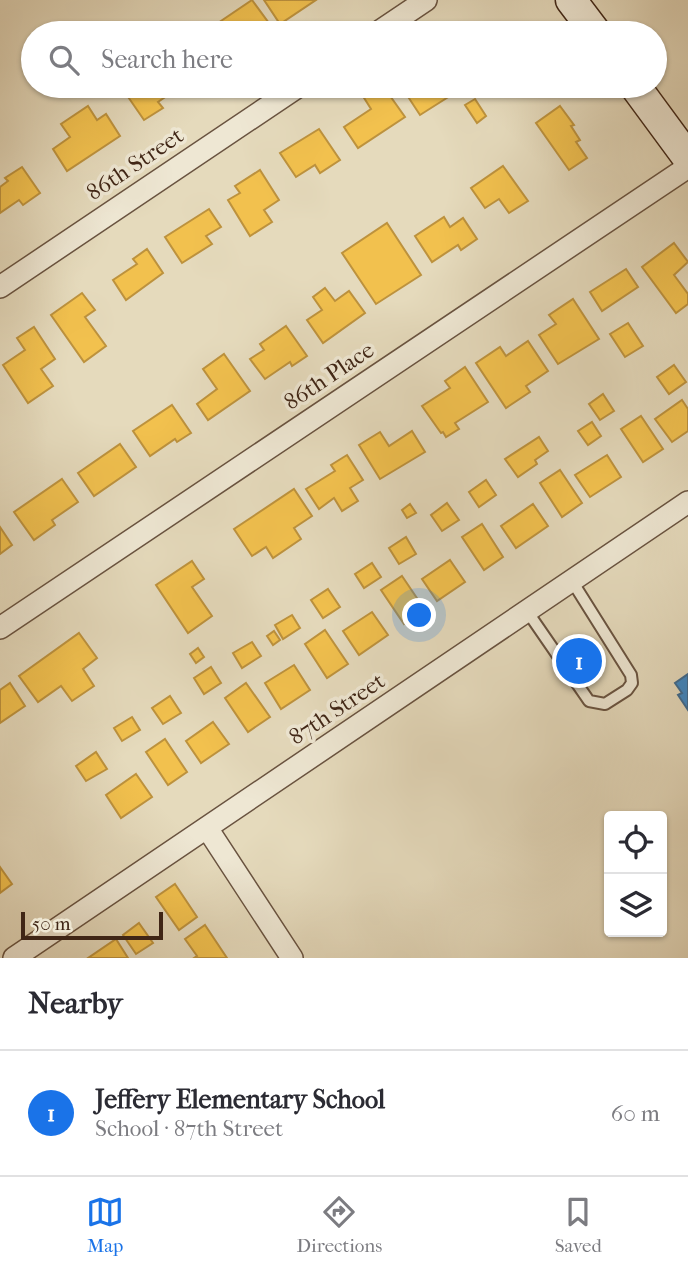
<!DOCTYPE html>
<meta charset="utf-8">
<style>
body{margin:0;font-family:"IM FELL French Canon",serif;background:#f2f2f3;color:#2b2b33}
.controls{position:absolute;right:21px;bottom:21px;display:grid;overflow:hidden;border-radius:7px;box-shadow:0 2px 5px #0004}
.controls button{width:63px;height:63px;display:grid;place-items:center;padding:0;border:0;border-bottom:2px solid #e1e1e2;background:#fff;color:#2b2b33;font:35px sans-serif}
.scale{position:absolute;left:21px;bottom:18px;width:142px;box-sizing:border-box;padding-left:7px;border:4px solid #402616;border-top:0;font-size:19px;line-height:24px;white-space:nowrap;color:#402616;-webkit-text-stroke:5px #eee7d3;paint-order:stroke}
.you{position:absolute;left:420px;top:616px;width:24px;height:24px;margin:-18px;border:5px solid #fff;border-radius:50%;background:#1a73e8;box-shadow:0 0 0 10px #1a73e833}
.badge{display:grid;place-items:center;width:46px;height:46px;border-radius:50%;background:#1a73e8;color:#fff;font-size:23px;font-weight:700}
.pin{position:absolute;translate:-50% -50%;border:4px solid #fff;box-shadow:0 2px 7px #0006}
.list{margin:0;padding:0;list-style:none}
h2{display:flex;justify-content:space-between;align-items:center;height:91px;margin:0;padding:0 28px;font-size:30px}
h2 small{font-size:23px;font-weight:400;color:#7c7c81}
.list li{display:grid;grid-template-columns:46px 1fr auto;gap:21px;align-items:center;box-sizing:border-box;height:126px;padding:0 28px;border-top:2px solid #e1e1e2}
.list b{display:block;font-size:26px;white-space:nowrap}
.list p{margin:0;font-size:23px;white-space:nowrap;color:#7c7c81}
.list em{font-size:23px;font-style:normal;color:#7c7c81}
.icon{flex:none;width:38px;height:38px;fill:none;stroke:currentColor;stroke-width:2;stroke-linecap:round;stroke-linejoin:round}
.map{position:relative;flex:none;width:688px;height:958px;overflow:hidden}
.search{position:absolute;background:#fff;box-shadow:0 2px 5px #0004;left:21px;right:21px;top:21px;height:77px;display:flex;align-items:center;gap:18px;box-sizing:border-box;padding:0 24px;border-radius:38px;color:#7c7c81;font-size:26px}
.sheet{height:217px;background:#fff}
nav{display:flex;justify-content:space-around;align-items:center;box-sizing:border-box;height:98px;border-top:2px solid #e1e1e2;background:#fff;font-size:19px;color:#7c7c81}
nav a{display:grid;justify-items:center;gap:4px}
nav .on{color:#1a73e8}
.map>svg:first-child{display:block}
.homes{fill:#f2c14e;stroke:#bd923d;stroke-width:2}
.schools{fill:#3f88c5;stroke:#3f6b90;stroke-width:2}
.lines{fill:none;stroke-linecap:round;stroke-linejoin:round}
.lane-casing{stroke:#695340;stroke-width:14}
.street-casing{stroke:#695340;stroke-width:24}
.secondary-casing{stroke:#402616;stroke-width:33}
.lane{stroke:#eee7d3;stroke-width:10}
.street{stroke:#eee7d3;stroke-width:21}
.secondary{stroke:#eee7d3;stroke-width:30}
.labels{text-anchor:middle;dominant-baseline:central;stroke-width:7;stroke-linejoin:round;paint-order:stroke}
.street-label{font-size:23px;fill:#402616;stroke:#eee7d3}
</style>
<div class="map">
<svg width="688" height="958" viewBox="0 0 688 958">
<rect width="100%" height="100%" fill="#e5dabc"/>
<filter id="stains"><feTurbulence type="fractalNoise" baseFrequency=".00286" numOctaves="4"/><feColorMatrix values="0 0 0 0 .2 0 0 0 0 .09 0 0 0 0 .02 0 0 0 .5 -.17"/></filter>
<radialGradient id="worn" r=".72"><stop offset=".6" stop-color="#630" stop-opacity="0"/><stop offset="1" stop-color="#630" stop-opacity=".3"/></radialGradient>
<g class="homes">
<path d="M252 0 274 30 269 33H216L222 29 218 23Z"/>
<path d="M264 0H316L280 24Z"/>
<path d="M480 23 487 33H463Z"/>
<path d="M131 86H196L182 95 177 89 158 102 163 108 144 120 124 91Z"/>
<path d="M372 86H383L405 117 358 148 344 127 371 109 361 93Z"/>
<path d="M401 86H450L448 87 453 94 420 115Z"/>
<path d="M475 99 486 116 477 123 465 105Z"/>
<path d="M88 106 97 120 106 114 120 136 67 171 53 149 70 137 61 124Z"/>
<path d="M560 106 574 125 571 126 580 140 576 142 587 158 569 170 536 123Z"/>
<path d="M319 129 340 160 320 173 315 165 296 177 280 153Z"/>
<path d="M503 166 528 201 509 213 499 199 485 208 471 188Z"/>
<path d="M22 167 40 193 23 205 19 200 0 213V187L8 181 5 178Z"/>
<path d="M260 170 279 200 264 210 272 222 250 236 228 200 240 193 235 186Z"/>
<path d="M209 209 221 227 206 236 212 244 182 263 165 237Z"/>
<path d="M444 217 450 227 463 218 477 239 461 250 458 245 432 262 415 236Z"/>
<path d="M387 223 421 275 376 304 342 253Z"/>
<path d="M674 243 688 262 674 275 688 294V304L676 313 642 267Z"/>
<path d="M147 249 163 273 126 300 113 280 137 264 133 259Z"/>
<path d="M626 269 638 287 602 311 590 292Z"/>
<path d="M325 288 335 301 349 291 365 313 323 343 307 320 322 310 313 297Z"/>
<path d="M82 293 95 310 85 317 106 346 84 362 51 315Z"/>
<path d="M573 299 599 339 558 364 539 335 556 324 549 315Z"/>
<path d="M628 323 643 346 625 357 610 334Z"/>
<path d="M286 326 307 356 292 366 290 362 265 379 250 359 264 350 260 344Z"/>
<path d="M34 327 55 359 41 369 53 386 28 403 3 365 25 350 17 338Z"/>
<path d="M528 341 548 371 526 386 530 392 506 408 476 363 500 347 506 356Z"/>
<path d="M224 354 250 391 208 420 197 404 217 389 203 369Z"/>
<path d="M674 365 686 382 669 394 657 377Z"/>
<path d="M465 367 488 402 455 423 459 429 446 437 443 432 441 433 422 406 450 388 445 381Z"/>
<path d="M603 394 614 411 600 420 589 404Z"/>
<path d="M682 400 688 409V431L672 442 655 419Z"/>
<path d="M172 405 191 433 177 442 175 439 150 456 133 431Z"/>
<path d="M641 416 663 449 643 462 621 429Z"/>
<path d="M592 422 601 436 588 445 578 431Z"/>
<path d="M412 431 425 452 380 479 359 445 380 432 389 446Z"/>
<path d="M539 437 548 451 535 460 537 464 518 477 505 459Z"/>
<path d="M120 444 136 467 94 496 78 473Z"/>
<path d="M347 455 363 480 350 488 358 501 342 511 334 498 319 509 306 489 335 471 331 465Z"/>
<path d="M607 455 621 477 590 497 575 475Z"/>
<path d="M560 470 582 503 562 517 540 483Z"/>
<path d="M62 479 78 502 52 520 55 525 34 540 14 512Z"/>
<path d="M486 480 496 495 479 507 469 492Z"/>
<path d="M294 489 312 516 294 528 301 539 273 558 266 547 252 556 234 529Z"/>
<path d="M447 503 459 520 442 531 431 515Z"/>
<path d="M410 504 416 513 407 518 402 510Z"/>
<path d="M533 504 548 526 516 548 501 526Z"/>
<path d="M482 524 503 557 484 570 462 537Z"/>
<path d="M0 527 12 545 0 554Z"/>
<path d="M406 537 416 554 399 564 389 548Z"/>
<path d="M450 560 465 582 437 601 422 579Z"/>
<path d="M192 561 204 579 192 587 212 616 188 633 156 585Z"/>
<path d="M372 563 381 577 364 588 355 574Z"/>
<path d="M402 576 425 610 404 624 381 590Z"/>
<path d="M328 589 340 607 323 618 311 600Z"/>
<path d="M372 612 388 635 359 655 343 631Z"/>
<path d="M292 615 300 628 283 639 275 625Z"/>
<path d="M325 630 348 664 327 678 305 644Z"/>
<path d="M274 631 280 640 273 645 267 636Z"/>
<path d="M79 633 97 658 83 669 94 686 72 701 61 686 38 702 19 676Z"/>
<path d="M252 642 261 656 242 668 233 653Z"/>
<path d="M198 648 204 657 196 663 190 654Z"/>
<path d="M294 665 310 690 281 709 265 683Z"/>
<path d="M211 667 221 683 204 694 194 678Z"/>
<path d="M10 683 25 706 0 723V690Z"/>
<path d="M246 683 270 717 248 732 225 698Z"/>
<path d="M170 696 181 713 163 724 152 708Z"/>
<path d="M132 717 140 730 122 741 114 728Z"/>
<path d="M213 722 229 744 201 763 186 741Z"/>
<path d="M165 739 187 772 168 785 146 752Z"/>
<path d="M96 752 107 769 86 781 76 766Z"/>
<path d="M136 774 152 797 121 818 106 795Z"/>
<path d="M0 867 12 884 0 893Z"/>
<path d="M175 884 197 917 179 930 156 897Z"/>
<path d="M139 923 153 943 136 954 123 935Z"/>
<path d="M205 925 227 958H194L197 956 185 939Z"/>
<path d="M116 939 128 958H88Z"/>
</g>
<path class="schools" d="M688 674V710L678 695 682 693 675 683Z"/>
<g class="lines">
<defs>
<path id="lane" d="M527 611 589 701 605 704 627 690 632 683 631 675 572 581"/>
<g id="street">
<path d="M377 33 426 0"/>
<path d="M0 287 299 86"/>
<path d="M0 628 688 167"/>
<path d="M207 828 292 958"/>
<path d="M14 958 688 502"/>
</g>
<g id="secondary">
<path d="M571 0 596 33"/>
<path d="M635 86 688 158"/>
</g>
</defs>
<use href="#lane" class="lane-casing"/>
<use href="#street" class="street-casing"/>
<use href="#secondary" class="secondary-casing"/>
<use href="#lane" class="lane"/>
<use href="#street" class="street"/>
<use href="#secondary" class="secondary"/>
</g>
<g class="labels">
<g class="street-label">
<text transform="translate(135 164) rotate(-34)">86th Street</text>
<text transform="translate(329 376) rotate(-34)">86th Place</text>
<text transform="translate(337 709) rotate(-34)">87th Street</text>
</g>
</g>
<rect width="100%" height="100%" filter="url(#stains)"/>
<rect width="100%" height="100%" fill="url(#worn)"/>
</svg>
<div class="controls">
<button><svg class="icon" aria-label="locate" viewBox="0 0 24 24"><circle cx="12" cy="12" r="6"/><path d="M12 2v4M12 18v4M2 12h4M18 12h4"/></svg></button>
<button><svg class="icon" aria-label="layers" viewBox="0 0 24 24"><path d="M12 4l9 5-9 5-9-5zM3 14l9 5 9-5"/></svg></button>
</div>
<div class="scale">50 m</div>
<div class="you"></div>
<div class="pin badge" style="left:579px;top:661px">1</div>
<div class="search"><svg class="icon" aria-label="search" viewBox="0 0 24 24"><circle cx="10" cy="10" r="6"/><path d="M15 15l6 6"/></svg>Search here</div>
</div>
<section class="sheet">
<h2>Nearby<small></small></h2>
<ul class="list">
<li><span class="badge">1</span><div><b>Jeffery Elementary School</b><p>School · 87th Street</p></div><em>60 m</em></li>
</ul>
</section>
<nav>
<a class="on"><svg class="icon" aria-label="map" viewBox="0 0 24 24"><path d="M3 6l6-2 6 2 6-2v14l-6 2-6-2-6 2zM9 4v14M15 6v14"/></svg>Map</a>
<a><svg class="icon" aria-label="directions" viewBox="0 0 24 24"><path d="M12 3l9 9-9 9-9-9zM9 14v-3h6M13 9l2 2-2 2"/></svg>Directions</a>
<a><svg class="icon" aria-label="saved" viewBox="0 0 24 24"><path d="M7 4h10v16l-5-4-5 4z"/></svg>Saved</a>
</nav>
